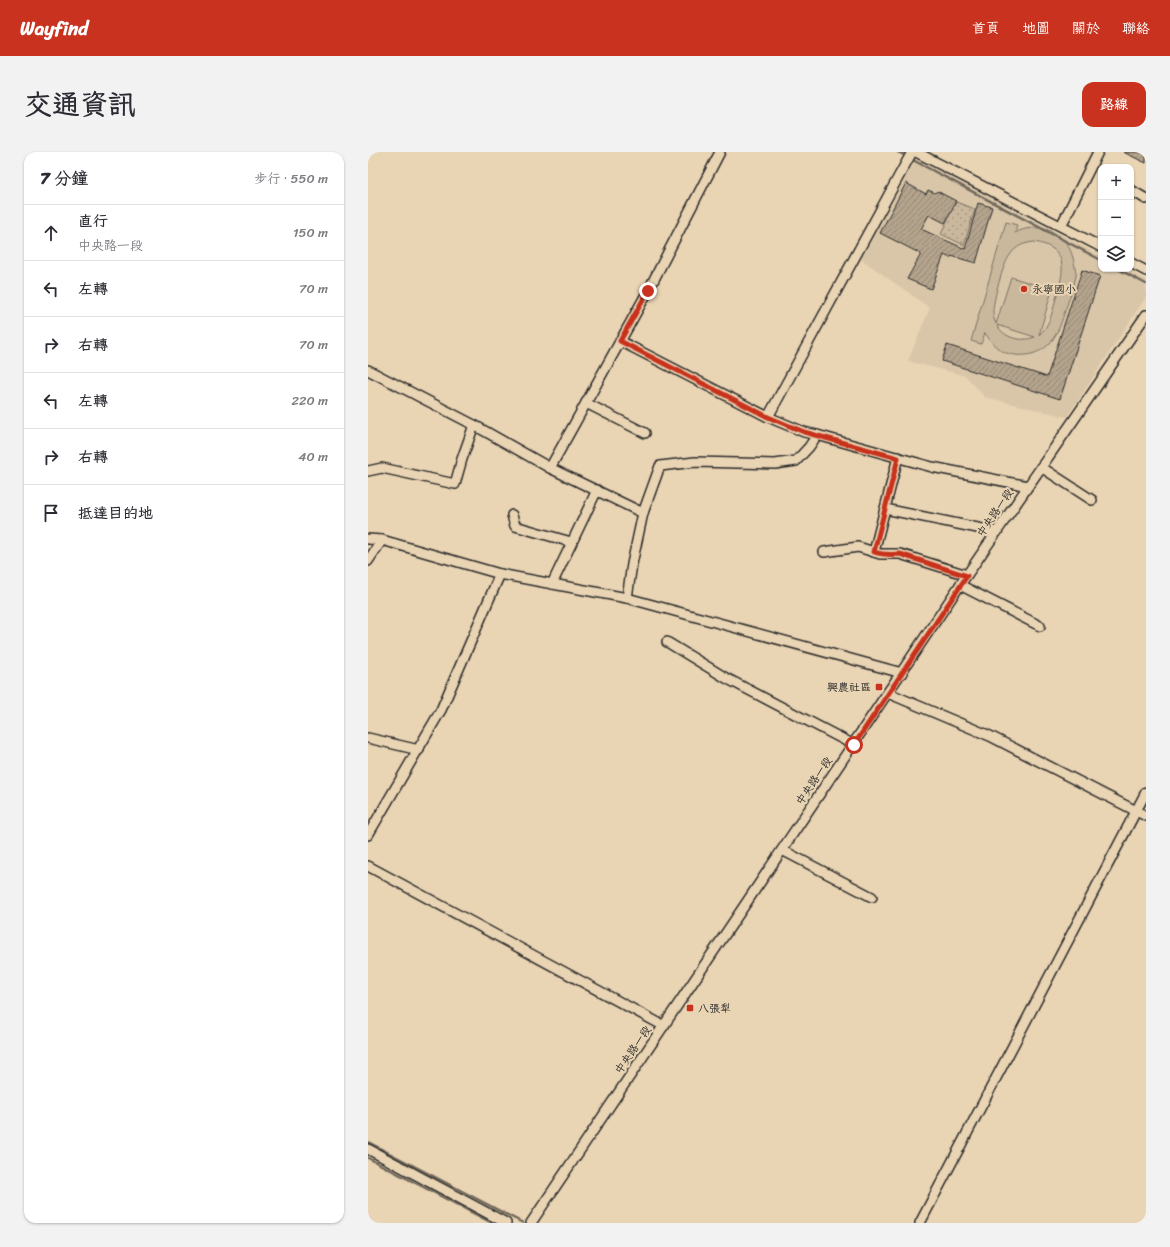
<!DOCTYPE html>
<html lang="zh-TW">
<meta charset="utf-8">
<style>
body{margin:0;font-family:Sriracha,"LXGW WenKai TC",sans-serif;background:#f2f2f3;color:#2b2b33}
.controls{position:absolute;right:12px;top:12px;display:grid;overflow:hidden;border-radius:8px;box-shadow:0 1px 3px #0004}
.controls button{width:36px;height:36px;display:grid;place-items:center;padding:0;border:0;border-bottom:1px solid #e1e1e2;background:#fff;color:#2b2b33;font:20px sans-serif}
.stop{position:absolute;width:12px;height:12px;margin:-9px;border:3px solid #c8321e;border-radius:50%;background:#fff}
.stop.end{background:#c8321e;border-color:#fff;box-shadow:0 1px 4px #0008}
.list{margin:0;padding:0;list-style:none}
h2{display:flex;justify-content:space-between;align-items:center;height:52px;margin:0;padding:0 16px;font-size:17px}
h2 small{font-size:13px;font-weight:400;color:#7c7c81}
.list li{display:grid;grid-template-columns:26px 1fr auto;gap:12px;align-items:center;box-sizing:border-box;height:56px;padding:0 16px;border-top:1px solid #e1e1e2}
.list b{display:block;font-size:15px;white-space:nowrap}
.list p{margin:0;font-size:13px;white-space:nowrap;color:#7c7c81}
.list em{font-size:13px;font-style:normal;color:#7c7c81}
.icon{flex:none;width:22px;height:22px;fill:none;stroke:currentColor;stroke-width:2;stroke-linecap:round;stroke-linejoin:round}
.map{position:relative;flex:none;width:778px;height:1071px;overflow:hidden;border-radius:12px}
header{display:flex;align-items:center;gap:24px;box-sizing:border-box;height:56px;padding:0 20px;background:#c8321e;color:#fff}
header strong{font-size:19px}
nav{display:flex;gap:22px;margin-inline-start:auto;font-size:14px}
.intro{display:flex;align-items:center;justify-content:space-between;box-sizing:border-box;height:96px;padding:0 24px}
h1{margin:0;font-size:28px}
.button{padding:10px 18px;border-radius:12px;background:#c8321e;color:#fff;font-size:14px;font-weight:700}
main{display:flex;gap:24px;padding:0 24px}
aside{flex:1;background:#fff;border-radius:12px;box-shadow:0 1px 3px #0004}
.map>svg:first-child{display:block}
.built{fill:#d9c6a8}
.grass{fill:url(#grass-dots);stroke:#7a7264}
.garden{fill:#cab89d;stroke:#7a7264;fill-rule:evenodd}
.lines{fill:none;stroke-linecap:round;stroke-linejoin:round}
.stream{stroke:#70685c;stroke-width:2.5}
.building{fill:url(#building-hatch);stroke:#2b2b2b}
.minor-casing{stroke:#2b2b2b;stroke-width:12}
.minor{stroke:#e9d4b3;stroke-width:9}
.route{stroke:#c8321e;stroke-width:5}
.poi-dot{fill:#c8321e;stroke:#e9d4b3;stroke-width:1.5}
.labels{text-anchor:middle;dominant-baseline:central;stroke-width:4;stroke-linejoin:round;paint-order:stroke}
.poi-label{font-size:11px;fill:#2b2b2b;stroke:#e9d4b3;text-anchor:start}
.street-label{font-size:11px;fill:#2b2b2b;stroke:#e9d4b3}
</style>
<header>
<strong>Wayfind</strong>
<nav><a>首頁</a><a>地圖</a><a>關於</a><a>聯絡</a></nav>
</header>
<div class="intro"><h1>交通資訊</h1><a class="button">路線</a></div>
<main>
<aside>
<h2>7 分鐘<small>步行 · 550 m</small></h2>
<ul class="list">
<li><svg class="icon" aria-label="ahead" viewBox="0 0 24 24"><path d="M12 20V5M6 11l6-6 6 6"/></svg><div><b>直行</b><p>中央路一段</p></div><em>150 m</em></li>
<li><svg class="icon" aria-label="left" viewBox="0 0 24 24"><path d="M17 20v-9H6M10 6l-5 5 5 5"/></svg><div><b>左轉</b></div><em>70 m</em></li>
<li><svg class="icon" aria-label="right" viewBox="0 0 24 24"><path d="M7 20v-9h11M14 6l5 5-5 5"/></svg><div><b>右轉</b></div><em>70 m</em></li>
<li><svg class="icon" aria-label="left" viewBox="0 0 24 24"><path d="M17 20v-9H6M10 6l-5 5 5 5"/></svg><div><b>左轉</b></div><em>220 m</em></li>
<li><svg class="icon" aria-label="right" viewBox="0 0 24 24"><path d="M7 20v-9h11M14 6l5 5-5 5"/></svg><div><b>右轉</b></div><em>40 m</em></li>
<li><svg class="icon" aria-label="arrive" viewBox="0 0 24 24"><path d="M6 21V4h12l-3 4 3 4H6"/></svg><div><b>抵達目的地</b></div></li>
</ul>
</aside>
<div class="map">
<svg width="778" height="1071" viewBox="0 0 778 1071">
<defs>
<pattern id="grass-dots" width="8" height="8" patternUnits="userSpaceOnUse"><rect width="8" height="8" fill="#cab89d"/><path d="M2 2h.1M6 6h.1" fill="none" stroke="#a49680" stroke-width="1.8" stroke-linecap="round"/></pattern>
<pattern id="building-hatch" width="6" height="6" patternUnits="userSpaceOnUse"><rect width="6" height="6" fill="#b4a48d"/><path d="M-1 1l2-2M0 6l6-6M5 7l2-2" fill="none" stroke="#938673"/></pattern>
</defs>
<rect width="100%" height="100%" fill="#e9d4b3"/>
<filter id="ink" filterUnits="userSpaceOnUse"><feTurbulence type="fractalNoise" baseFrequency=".025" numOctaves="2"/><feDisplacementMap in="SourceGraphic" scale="8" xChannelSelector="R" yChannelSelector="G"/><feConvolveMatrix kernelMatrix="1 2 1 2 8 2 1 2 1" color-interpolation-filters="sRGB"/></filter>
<g filter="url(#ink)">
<path class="built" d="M548 6 733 104V117H757L778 128V145L699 265 617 245 598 224 540 209 562 156 493 107Z"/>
<path class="grass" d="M588 50 607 57 596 93 573 82Z"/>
<path class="garden" d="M638 70 649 73 647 81C658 75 671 74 683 79 699 87 704 98 707 115 707 118 709 121 708 124 706 134 702 144 699 153 695 165 692 177 685 187 675 203 652 207 636 200 627 196 622 188 617 181L613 192 603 189ZM666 90C704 96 695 123 687 150 684 162 681 174 671 183L684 138 643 125 628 172C626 168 625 164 625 160 625 148 635 112 642 103 648 94 656 91 666 90ZM629 173 667 185C653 190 637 187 629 173Z"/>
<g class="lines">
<g class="stream">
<path d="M530 0 539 4"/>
<path d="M543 7 733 108"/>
<path d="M750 117 778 132"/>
<path d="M0 990 155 1071"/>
<path d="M0 1006 124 1071"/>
</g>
</g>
<g class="building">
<path d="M755 0H778V11Z"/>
<path d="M538 31 558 42 560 38 567 41 569 39 588 49 577 71 561 63 553 77 597 97 610 51 624 55 608 111 583 104 582 106 576 103 563 137 539 127 553 102 512 81Z"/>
<path d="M714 118 732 124 692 247 574 209 579 193 679 225Z"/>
</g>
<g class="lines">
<defs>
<g id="minor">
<path d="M548 0 733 95"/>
<path d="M763 38 778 47"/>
<path d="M693 74 730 0"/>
<path d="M763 111 778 119"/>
<path d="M252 189 400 265 436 280 449 283 441 295 428 309 407 312 327 310 292 314 275 361 264 412 259 446"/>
<path d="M0 218 106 273 182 316 275 361"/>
<path d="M218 251 277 281"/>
<path d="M400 265 544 0"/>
<path d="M449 283 564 315 660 334"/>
<path d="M530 305 506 400 512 402H532L599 423"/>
<path d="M673 315 724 348"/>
<path d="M182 316 280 139 352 0"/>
<path d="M0 319 14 316 87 332 94 307 106 273"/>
<path d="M517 357 629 380"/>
<path d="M144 363 147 374 203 390"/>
<path d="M0 387 14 388 132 422 259 446 534 521"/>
<path d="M456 400 490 395 506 400"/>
<path d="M0 409 14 388"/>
<path d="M184 432 229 338"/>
<path d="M592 433 672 474"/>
<path d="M299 490 358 526 486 593"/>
<path d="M520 541 622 584 778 664"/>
<path d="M0 586 51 598"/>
<path d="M0 683 73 558 132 422"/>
<path d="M414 698 504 745"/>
<path d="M0 714 296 874"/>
<path d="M0 997 138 1071"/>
<path d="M163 1071 592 433 778 163"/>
<path d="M552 1071 778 640"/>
</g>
</defs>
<use href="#minor" class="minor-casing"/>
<use href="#minor" class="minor"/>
</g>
</g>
<g class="lines" filter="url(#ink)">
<path class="route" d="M280 139 252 189 400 265 436 280 530 306 506 400C515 403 522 403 532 402L599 424 486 593"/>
</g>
<g class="poi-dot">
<circle cx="656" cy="137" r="4"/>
<rect x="507" y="531" width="8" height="8" rx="2"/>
<rect x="318" y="852" width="8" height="8" rx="2"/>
</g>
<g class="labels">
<g class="poi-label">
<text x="664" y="137">永寧國小</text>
<text x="503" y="535" text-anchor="end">興農社區</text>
<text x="330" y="856">八張犁</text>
</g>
<g class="street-label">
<text transform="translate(627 361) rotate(-56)">中央路一段</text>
<text transform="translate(446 629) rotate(-56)">中央路一段</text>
<text transform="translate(265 898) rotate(-56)">中央路一段</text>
</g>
</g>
</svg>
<div class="controls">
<button>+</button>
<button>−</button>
<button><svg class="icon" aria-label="layers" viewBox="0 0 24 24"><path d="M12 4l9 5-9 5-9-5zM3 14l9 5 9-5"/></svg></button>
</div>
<div class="stop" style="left:486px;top:593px"></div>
<div class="stop end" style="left:280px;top:139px"></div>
</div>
</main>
